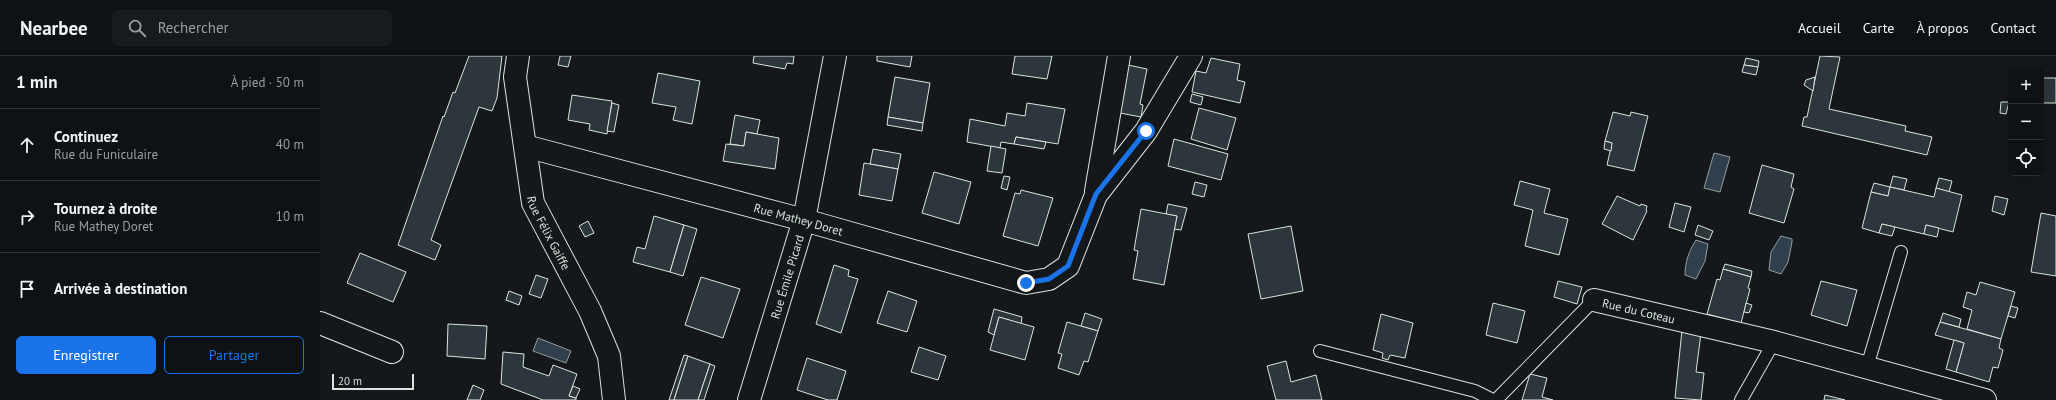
<!DOCTYPE html>
<html lang="fr">
<meta charset="utf-8">
<style>
body{margin:0;font-family:"PT Sans",sans-serif;background:#181b1e;color:#f1f3f6}
.controls{position:absolute;right:12px;top:12px;display:grid;overflow:hidden;border-radius:6px;box-shadow:0 4px 16px #0002}
.controls button{width:36px;height:36px;display:grid;place-items:center;padding:0;border:0;border-bottom:1px solid #2f3234;background:#0f1215;color:#f1f3f6;font:20px sans-serif}
.scale{position:absolute;left:12px;bottom:10px;width:82px;box-sizing:border-box;padding-left:4px;border:2px solid #d8e6dc;border-top:0;font-size:11px;line-height:14px;white-space:nowrap;color:#d8e6dc;-webkit-text-stroke:3px #14181c;paint-order:stroke}
.stop{position:absolute;width:12px;height:12px;margin:-9px;border:3px solid #1a73e8;border-radius:50%;background:#fff}
.stop.end{background:#1a73e8;border-color:#fff;box-shadow:0 1px 4px #0008}
.list{margin:0;padding:0;list-style:none}
h2{display:flex;justify-content:space-between;align-items:center;height:52px;margin:0;padding:0 16px;font-size:17px}
h2 small{font-size:13px;font-weight:400;color:#9b9ea0}
.list li{display:grid;grid-template-columns:26px 1fr auto;gap:12px;align-items:center;box-sizing:border-box;height:72px;padding:0 16px;border-top:1px solid #2f3234}
.list b{display:block;font-size:15px;white-space:nowrap}
.list p{margin:0;font-size:13px;white-space:nowrap;color:#9b9ea0}
.list em{font-size:13px;font-style:normal;color:#9b9ea0}
.actions{display:flex;gap:8px;padding:12px 16px}
.actions a{flex:1;padding:9px 0;border:1px solid #1a73e8;border-radius:6px;text-align:center;font-size:14px;color:#1a73e8}
.actions .main{background:#1a73e8;color:#fff}
.icon{flex:none;width:22px;height:22px;fill:none;stroke:currentColor;stroke-width:2;stroke-linecap:round;stroke-linejoin:round}
.map{position:relative;flex:none;width:1736px;height:344px;overflow:hidden}
header{display:flex;align-items:center;gap:24px;box-sizing:border-box;height:56px;padding:0 20px;background:#0f1215;border-bottom:1px solid #2f3234}
header strong{font-size:19px}
nav{display:flex;gap:22px;margin-inline-start:auto;font-size:14px}
.search{width:280px;height:36px;background:#181b1e;display:flex;align-items:center;gap:10px;box-sizing:border-box;padding:0 14px;border-radius:6px;color:#9b9ea0;font-size:15px}
main{display:flex}
aside{flex:1;background:#0f1215}
.map>svg:first-child{display:block}
.water{fill:#2f3f4d;stroke:#939e99}
.building{fill:#2c363c;stroke:#d8e6dc}
.lines{fill:none;stroke-linecap:round;stroke-linejoin:round}
.lane-casing{stroke:#d8e6dc;stroke-width:14}
.street-casing{stroke:#d8e6dc;stroke-width:24}
.lane{stroke:#14181c;stroke-width:12}
.street{stroke:#14181c;stroke-width:22}
.route{stroke:#1a73e8;stroke-width:5}
.labels{text-anchor:middle;dominant-baseline:central;stroke-width:3;stroke-linejoin:round;paint-order:stroke}
.street-label{font-size:12px;fill:#d8e6dc;stroke:#14181c}
</style>
<header>
<strong>Nearbee</strong>
<div class="search"><svg class="icon" aria-label="search" viewBox="0 0 24 24"><circle cx="10" cy="10" r="6"/><path d="M15 15l6 6"/></svg>Rechercher</div>
<nav><a>Accueil</a><a>Carte</a><a>À propos</a><a>Contact</a></nav>
</header>
<main>
<aside>
<h2>1 min<small>À pied · 50 m</small></h2>
<ul class="list">
<li><svg class="icon" aria-label="ahead" viewBox="0 0 24 24"><path d="M12 20V5M6 11l6-6 6 6"/></svg><div><b>Continuez</b><p>Rue du Funiculaire</p></div><em>40 m</em></li>
<li><svg class="icon" aria-label="right" viewBox="0 0 24 24"><path d="M7 20v-9h11M14 6l5 5-5 5"/></svg><div><b>Tournez à droite</b><p>Rue Mathey Doret</p></div><em>10 m</em></li>
<li><svg class="icon" aria-label="arrive" viewBox="0 0 24 24"><path d="M6 21V4h12l-3 4 3 4H6"/></svg><div><b>Arrivée à destination</b></div></li>
</ul>
<div class="actions"><a class="main">Enregistrer</a><a>Partager</a></div>
</aside>
<div class="map">
<svg width="1736" height="344" viewBox="0 0 1736 344">
<rect width="100%" height="100%" fill="#14181c"/>
<g class="water">
<path d="M1394 97 1410 101 1400 136 1384 132Z"/>
<path d="M1461 180 1472 183V186L1468 206 1461 218 1449 214 1451 196Z"/>
<path d="M1376 184 1388 188 1385 205 1376 223 1365 219C1365 206 1369 195 1376 184Z"/>
<path d="M218 282 251 295 246 307 213 295Z"/>
</g>
<g class="building">
<path d="M149 0H182L177 42 172 55 159 51 111 184 121 189 115 204 78 189 123 60 124 61 133 36 135 37Z"/>
<path d="M240 0H251L248 11 238 9Z"/>
<path d="M434 0H474L473 8 467 7 465 13 433 7Z"/>
<path d="M557 0H592L590 11 557 5Z"/>
<path d="M695 0H732L727 23 692 18Z"/>
<path d="M1500 0 1520 1 1509 53 1586 70 1585 75 1612 81 1607 99 1482 70 1484 61H1487Z"/>
<path d="M891 2 920 8 917 24 925 26 920 47 872 36 876 15 886 17Z"/>
<path d="M1426 2 1439 5 1438 11 1424 9Z"/>
<path d="M808 9 827 13 820 48 823 49 821 61 800 57Z"/>
<path d="M1424 9 1438 11 1436 19 1422 16Z"/>
<path d="M338 17 380 25 372 68 353 64 356 51 332 47Z"/>
<path d="M575 21 610 27 603 67 568 61Z"/>
<path d="M1495 21 1493 35 1484 29 1486 24Z"/>
<rect x="1721" y="22" width="15" height="25"/>
<path d="M872 38 883 41 881 49 870 46Z"/>
<path d="M252 39 292 45 287 78 269 74 270 68 248 64Z"/>
<path d="M1681 46H1689L1686 58 1680 57Z"/>
<path d="M292 47 299 49 294 76 287 75Z"/>
<path d="M707 47 745 53 738 88 696 81 694 88 681 86 680 92 647 86 650 63 685 70 687 57 705 60Z"/>
<path d="M879 52 916 62 907 94 871 83Z"/>
<path d="M1293 56 1310 60 1311 56 1328 60 1314 115 1287 109 1292 87 1285 85Z"/>
<path d="M415 59 440 64 437 78 426 76 424 90 410 88Z"/>
<path d="M568 61 603 67 602 75 567 69Z"/>
<path d="M426 76 459 82 455 113 403 105 406 88 424 90Z"/>
<path d="M696 81 726 86 724 93 694 88Z"/>
<path d="M854 83 908 98 901 124 848 110Z"/>
<path d="M1285 85 1292 87 1291 95 1284 93Z"/>
<path d="M671 90 686 93 682 117 667 115Z"/>
<path d="M553 93 581 98 578 113 550 108Z"/>
<path d="M544 107 578 113 572 145 539 139Z"/>
<path d="M1442 109 1474 118 1471 131 1474 133 1464 167 1429 157Z"/>
<path d="M614 116 651 126 639 168 602 157Z"/>
<path d="M684 120 690 121 687 134 681 132Z"/>
<path d="M1573 120 1587 123 1584 134 1570 131Z"/>
<path d="M1619 122 1632 125 1629 136 1616 132Z"/>
<path d="M1200 125 1230 133 1224 157 1248 163 1239 199 1205 190 1213 154 1194 149Z"/>
<path d="M875 126 887 129 884 141 872 138Z"/>
<path d="M1554 127 1570 131 1568 140 1551 136Z"/>
<path d="M1570 131 1614 141 1616 132 1642 139 1633 176 1606 169 1604 178 1562 168 1559 177 1542 172 1551 136 1568 140Z"/>
<path d="M701 134 733 142 718 190 683 180 695 137 700 138Z"/>
<path d="M1297 140 1320 150 1321 148 1327 150 1326 154 1327 155 1313 184 1282 168Z"/>
<path d="M1675 140 1688 143 1684 159 1672 155Z"/>
<path d="M1355 147 1371 151 1364 176 1349 171Z"/>
<path d="M848 148 867 152 861 174 854 173 857 160 846 158Z"/>
<path d="M821 153 857 160 844 229 813 223 818 195 814 194Z"/>
<path d="M1721 157 1736 160V220L1711 216Z"/>
<path d="M334 160 364 169 350 216 313 206 317 191 325 193Z"/>
<path d="M268 165 274 177 265 181 259 170Z"/>
<path d="M1562 168 1575 171 1572 180 1559 177Z"/>
<path d="M364 169 377 173 363 220 350 216Z"/>
<path d="M1378 169 1393 175 1389 184 1375 179Z"/>
<path d="M1606 169 1619 172 1617 181 1604 178Z"/>
<path d="M971 170 983 235 941 243 928 178Z"/>
<path d="M40 197 86 216 73 246 27 227Z"/>
<path d="M1405 208 1432 215 1431 221 1403 213Z"/>
<path d="M514 209 529 214 528 220 538 223 521 277 496 268Z"/>
<path d="M1403 213 1431 221 1428 232 1430 233 1421 267 1387 258 1397 223 1400 224Z"/>
<path d="M216 219 228 223 221 242 209 238Z"/>
<path d="M381 221 420 233 403 282 365 269Z"/>
<path d="M1238 225 1262 231 1257 248 1234 241Z"/>
<path d="M1501 225 1537 234 1527 270 1491 259Z"/>
<path d="M1660 226 1695 236 1681 283 1647 273 1652 254 1643 251 1647 236 1656 239Z"/>
<path d="M189 235 202 240 199 249 186 244Z"/>
<path d="M568 235 597 245 587 276 557 267Z"/>
<path d="M1173 247 1205 255 1197 287 1166 279Z"/>
<path d="M1426 247 1432 249 1429 257 1424 256Z"/>
<path d="M1691 250 1698 252 1695 262 1688 260Z"/>
<path d="M674 253 702 261 701 268 679 261 674 279 668 276Z"/>
<path d="M765 257 782 263 778 275 761 270Z"/>
<path d="M1623 257 1641 263 1639 271 1620 266Z"/>
<path d="M1061 258 1093 267 1085 302 1070 299 1068 304 1062 302 1063 297 1053 294Z"/>
<path d="M679 261 714 271 705 304 670 294Z"/>
<path d="M747 266 778 275 768 306 764 305 759 319 738 312 742 298 738 297Z"/>
<path d="M1620 266 1681 283 1679 292 1683 294 1678 312 1673 311 1669 326 1636 316 1644 287 1615 279Z"/>
<path d="M128 268 167 270 165 303 127 300Z"/>
<path d="M1362 274 1381 277 1376 316 1384 317 1381 344 1355 342Z"/>
<path d="M1634 284 1644 287 1636 316 1626 313Z"/>
<path d="M599 291 626 300 618 324 591 316Z"/>
<path d="M183 296 204 298 203 311 229 320 233 309 257 318 249 340 256 342V344H223L181 328Z"/>
<path d="M364 299 368 300 354 344H349Z"/>
<path d="M368 300 390 308 378 344H354Z"/>
<path d="M487 302 526 315 517 344H508L477 334Z"/>
<path d="M966 305 971 326 996 319 1002 344H956L947 310Z"/>
<path d="M390 308 395 310 384 344H378Z"/>
<path d="M1210 318 1227 322 1222 341 1233 344H1202Z"/>
<path d="M153 329 164 334 160 344H147Z"/>
<path d="M253 330 260 333 256 342 249 340Z"/>
<path d="M1505 339 1525 344H1504Z"/>
</g>
<g class="lines">
<defs>
<g id="lane">
<path d="M1000 295 1155 335 1173 344"/>
<path d="M1547 311 1581 196"/>
<path d="M1176 344 1274 244"/>
<path d="M1421 344 1454 286"/>
</g>
<g id="street">
<path id="s1" d="M198 0 195 21 213 147 270 255 289 300 294 344"/>
<path id="s2" d="M205 90 484 164 706 227 729 223 748 210 776 139 826 75 871 0"/>
<path d="M776 135 799 0"/>
<path id="s3" d="M1274 244 1454 286 1665 344"/>
<path d="M0 267 72 296"/>
<path id="s4" d="M429 344 484 164 515 0"/>
</g>
</defs>
<use href="#lane" class="lane-casing"/>
<use href="#street" class="street-casing"/>
<use href="#lane" class="lane"/>
<use href="#street" class="street"/>
</g>
<g class="lines">
<path class="route" d="M706 227 729 223 748 210 776 138 826 75"/>
</g>
<g class="labels">
<g class="street-label">
<text stroke="none"><textPath href="#s2" startOffset="283">Rue Mathey Doret</textPath></text>
<text stroke="none"><textPath href="#s1" startOffset="182">Rue Félix Gaiffe</textPath></text>
<text stroke="none"><textPath href="#s4" startOffset="129">Rue Émile Picard</textPath></text>
<text stroke="none"><textPath href="#s3" startOffset="46">Rue du Coteau</textPath></text>
</g>
</g>
</svg>
<div class="controls">
<button>+</button>
<button>−</button>
<button><svg class="icon" aria-label="locate" viewBox="0 0 24 24"><circle cx="12" cy="12" r="6"/><path d="M12 2v4M12 18v4M2 12h4M18 12h4"/></svg></button>
</div>
<div class="scale">20 m</div>
<div class="stop" style="left:826px;top:75px"></div>
<div class="stop end" style="left:706px;top:227px"></div>
</div>
</main>
